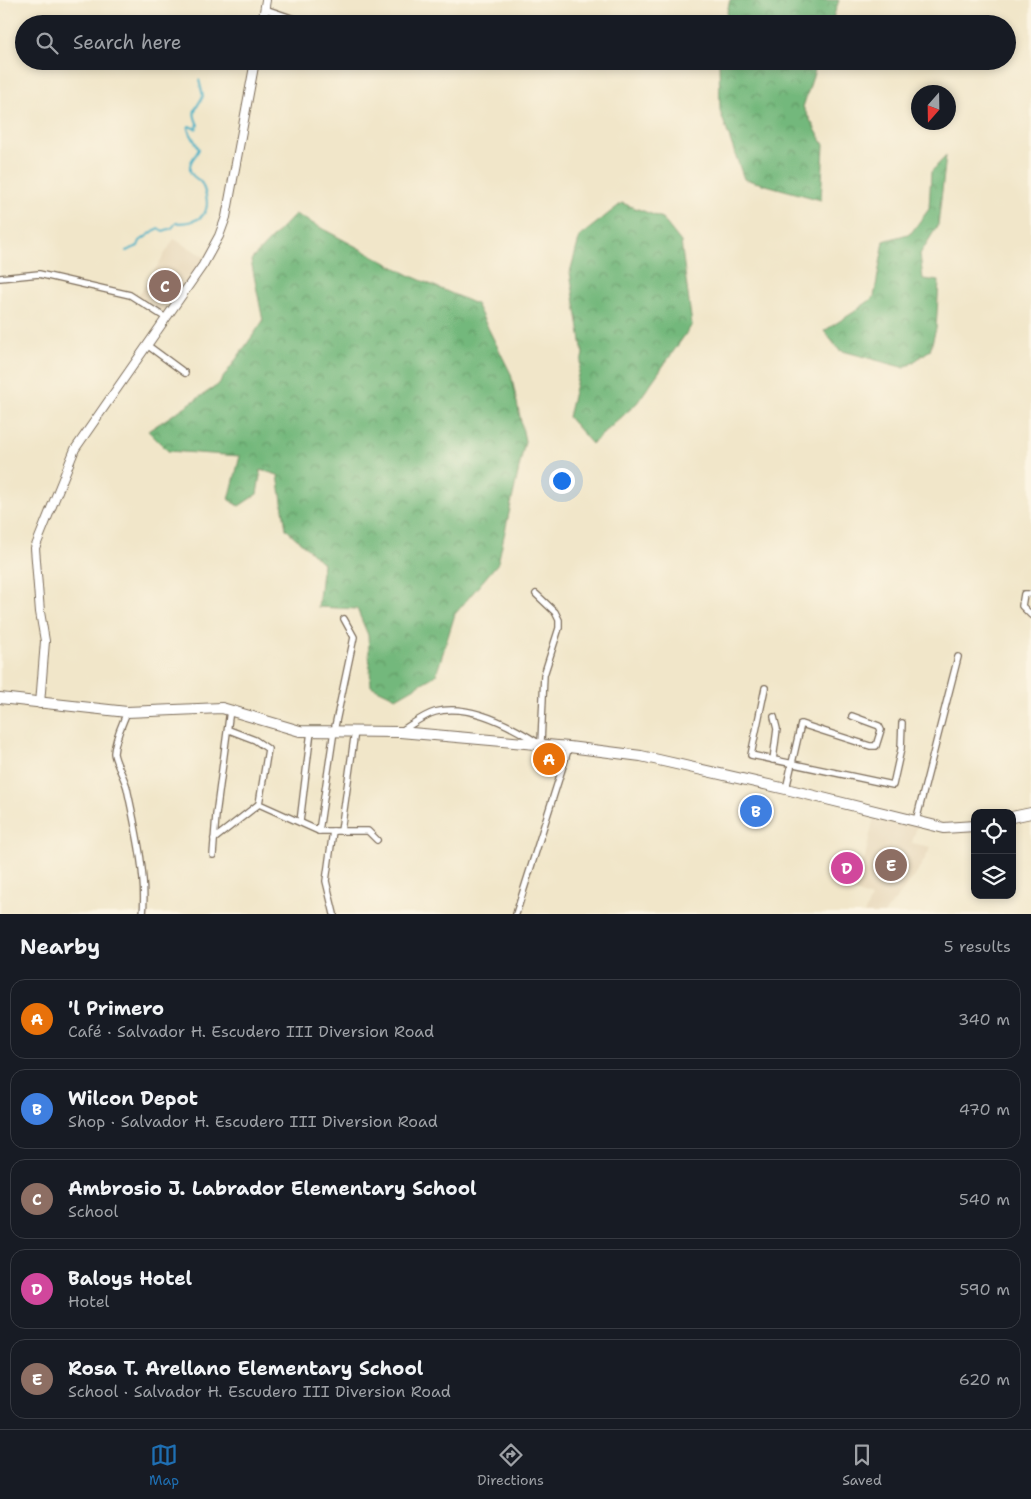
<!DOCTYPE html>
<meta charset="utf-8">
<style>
body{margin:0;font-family:"Shantell Sans",sans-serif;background:#242831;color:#f1f3f6}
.controls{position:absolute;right:15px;bottom:15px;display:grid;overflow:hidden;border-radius:10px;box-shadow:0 2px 8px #0003}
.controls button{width:45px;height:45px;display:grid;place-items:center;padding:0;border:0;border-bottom:1px solid #363941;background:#171b24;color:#f1f3f6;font:25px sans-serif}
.compass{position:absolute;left:911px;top:85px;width:45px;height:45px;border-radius:50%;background:#171b24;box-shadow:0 2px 8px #0003;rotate:200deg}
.you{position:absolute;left:561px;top:480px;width:18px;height:18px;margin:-12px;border:4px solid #fff;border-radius:50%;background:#1a73e8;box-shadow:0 0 0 8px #1a73e833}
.badge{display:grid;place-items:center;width:32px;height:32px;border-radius:50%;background:#1f6fb2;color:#fff;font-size:16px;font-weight:700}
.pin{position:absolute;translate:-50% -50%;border:2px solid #fff;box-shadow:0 1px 5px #0006}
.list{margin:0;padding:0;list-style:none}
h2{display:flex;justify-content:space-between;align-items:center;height:65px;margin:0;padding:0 20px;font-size:21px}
h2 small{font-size:16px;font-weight:400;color:#9ea1a6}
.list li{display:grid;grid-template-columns:32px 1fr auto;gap:15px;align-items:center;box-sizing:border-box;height:80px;margin:0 10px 10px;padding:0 10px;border:1px solid #363941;border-radius:15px}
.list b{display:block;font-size:19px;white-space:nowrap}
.list p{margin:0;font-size:16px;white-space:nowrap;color:#9ea1a6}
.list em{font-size:16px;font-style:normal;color:#9ea1a6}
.icon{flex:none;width:28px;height:28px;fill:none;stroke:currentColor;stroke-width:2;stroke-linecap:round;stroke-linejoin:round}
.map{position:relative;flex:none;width:1031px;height:914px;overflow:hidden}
.search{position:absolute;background:#171b24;box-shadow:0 2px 8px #0003;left:15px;right:15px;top:15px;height:55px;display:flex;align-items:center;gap:12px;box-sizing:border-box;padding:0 18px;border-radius:28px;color:#9ea1a6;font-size:19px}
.sheet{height:515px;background:#171b24}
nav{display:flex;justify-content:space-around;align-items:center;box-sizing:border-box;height:70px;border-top:1px solid #363941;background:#171b24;font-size:14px;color:#9ea1a6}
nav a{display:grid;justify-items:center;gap:2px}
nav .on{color:#1f6fb2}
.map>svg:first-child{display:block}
.built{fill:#e6d6b7}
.forest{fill:url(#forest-crowns);stroke:#57714c}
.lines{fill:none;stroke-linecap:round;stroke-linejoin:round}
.stream{stroke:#47b0c6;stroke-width:2}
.street-casing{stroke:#7b6c5a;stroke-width:8}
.secondary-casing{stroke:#7b6c5a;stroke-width:10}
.highway-casing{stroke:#7b6c5a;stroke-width:12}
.street{stroke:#fff;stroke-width:5.5}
.secondary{stroke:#fff;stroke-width:8}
.highway{stroke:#fff;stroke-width:10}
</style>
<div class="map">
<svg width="1031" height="914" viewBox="0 0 1031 914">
<defs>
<pattern id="forest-crowns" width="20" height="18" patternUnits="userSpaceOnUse" patternTransform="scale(1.25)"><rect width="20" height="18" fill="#73b87b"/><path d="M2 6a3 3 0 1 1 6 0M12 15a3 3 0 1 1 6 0" fill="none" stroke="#609664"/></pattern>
</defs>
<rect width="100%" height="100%" fill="#fcf5e5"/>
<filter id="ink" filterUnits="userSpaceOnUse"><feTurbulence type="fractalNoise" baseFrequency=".02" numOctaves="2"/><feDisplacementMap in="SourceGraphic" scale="10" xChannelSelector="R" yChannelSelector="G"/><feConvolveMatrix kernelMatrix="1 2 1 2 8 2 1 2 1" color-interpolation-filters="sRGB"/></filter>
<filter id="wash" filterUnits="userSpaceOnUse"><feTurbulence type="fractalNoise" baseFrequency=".0096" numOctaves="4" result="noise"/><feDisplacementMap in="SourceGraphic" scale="20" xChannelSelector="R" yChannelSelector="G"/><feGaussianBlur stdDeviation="1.12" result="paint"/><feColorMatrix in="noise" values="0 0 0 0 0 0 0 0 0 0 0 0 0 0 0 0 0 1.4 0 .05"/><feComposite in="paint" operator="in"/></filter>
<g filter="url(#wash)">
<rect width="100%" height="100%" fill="#f1e6c9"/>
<g class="built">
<path d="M174 239 205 257 166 315 138 297Z"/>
<path d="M874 816 917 826 912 843 931 847 917 873 884 914H864L871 898 853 891 857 873 865 857Z"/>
</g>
<g class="forest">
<path d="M730 0H839L831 24H724Z"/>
<path d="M719 61H818L803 107 824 145 821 200 744 179 720 111Z"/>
<path d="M946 156 938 225 920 254 923 279 939 281 936 329 930 350 905 368 839 350 824 331 854 312 874 297 884 241 911 233 929 209 931 172Z"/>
<path d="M622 203 662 218 681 242 692 325 637 403 592 444 568 417 583 354 570 272 580 236Z"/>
<path d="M295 214 411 276 476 304 511 374 525 441 498 563 455 614 436 675 396 698 371 686 368 635 357 609 318 607 323 563 286 529 278 475 261 470 257 494 239 506 229 500 240 456 168 451 148 431 218 385 263 321 251 260Z"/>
</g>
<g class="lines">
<path class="stream" d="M126 251 138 246 140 241 158 228 163 231 172 228 176 223C204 223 214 211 202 184 199 178 191 178 190 170 189 160 195 158 199 149L188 129 189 126 196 129 198 125C190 109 197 109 203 96L199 80"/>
</g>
</g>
<g filter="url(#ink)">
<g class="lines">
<defs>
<g id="street">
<path d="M265 9 309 24"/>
<path d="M348 61V65"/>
<path d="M0 278 39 274 130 295 166 318"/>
<path d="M147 345 185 373"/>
<path d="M536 594 555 612 559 620V628L544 675 541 743"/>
<path d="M1031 594H1024L1022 606 1031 615"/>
<path d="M765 688 751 755 893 785 901 749 902 723"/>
<path d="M127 712C122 725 115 738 114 753 114 760 125 779 127 788 135 826 147 876 143 914"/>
<path d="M229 730 255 740 268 749 259 804 319 831H368L377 840"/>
<path d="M401 731C411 725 424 715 435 712 468 703 508 724 535 741"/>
<path d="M773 760 777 729 774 717"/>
<path d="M786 789 801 724 870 746H876L881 730 879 726 852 716"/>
<path d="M916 821 958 657"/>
<path d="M300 822 311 731"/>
<path d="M319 831 334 731 354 637 344 619"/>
<path d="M333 831 326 881 334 914"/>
<path d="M341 831 355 731"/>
<path d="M214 839 259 804"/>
<path d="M213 855 216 815 230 710"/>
<path d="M516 914 569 747"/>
</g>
<g id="secondary">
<path d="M262 24 266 0"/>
<path d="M40 704 45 641 40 612 35 548 75 449 203 265 219 236 226 217 255 61"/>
</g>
<g id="highway">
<path d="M0 698 127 712 222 708 300 731 400 732 569 747 641 756 786 789 944 828 975 826"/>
<path d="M1012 817 1031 813"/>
</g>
</defs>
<use href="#street" class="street-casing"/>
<use href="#secondary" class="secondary-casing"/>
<use href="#highway" class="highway-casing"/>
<use href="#street" class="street"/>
<use href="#secondary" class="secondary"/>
<use href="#highway" class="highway"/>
</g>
</g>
</svg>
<div class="controls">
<button><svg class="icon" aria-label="locate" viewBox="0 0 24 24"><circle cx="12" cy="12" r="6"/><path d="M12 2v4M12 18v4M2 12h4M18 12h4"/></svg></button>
<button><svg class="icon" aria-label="layers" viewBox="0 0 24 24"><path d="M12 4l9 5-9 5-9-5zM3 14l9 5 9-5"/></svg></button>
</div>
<svg class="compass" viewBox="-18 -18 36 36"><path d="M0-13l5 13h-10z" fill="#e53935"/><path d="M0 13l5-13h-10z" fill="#9ea1a6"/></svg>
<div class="you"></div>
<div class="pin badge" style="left:549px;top:759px;background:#e8710a">A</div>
<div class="pin badge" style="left:756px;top:811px;background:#3f7fe0">B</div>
<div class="pin badge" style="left:165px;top:286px;background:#8d6e63">C</div>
<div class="pin badge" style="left:847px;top:868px;background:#d1479c">D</div>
<div class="pin badge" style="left:891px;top:865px;background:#8d6e63">E</div>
<div class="search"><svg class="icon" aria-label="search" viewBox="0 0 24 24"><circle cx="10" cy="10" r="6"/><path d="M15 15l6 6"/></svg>Search here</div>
</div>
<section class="sheet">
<h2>Nearby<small>5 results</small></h2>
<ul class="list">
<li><span class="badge" style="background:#e8710a">A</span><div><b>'l Primero</b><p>Café · Salvador H. Escudero III Diversion Road</p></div><em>340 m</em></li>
<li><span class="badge" style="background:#3f7fe0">B</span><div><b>Wilcon Depot</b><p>Shop · Salvador H. Escudero III Diversion Road</p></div><em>470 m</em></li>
<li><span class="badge" style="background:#8d6e63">C</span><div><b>Ambrosio J. Labrador Elementary School</b><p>School</p></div><em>540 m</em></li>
<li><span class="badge" style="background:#d1479c">D</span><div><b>Baloys Hotel</b><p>Hotel</p></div><em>590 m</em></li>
<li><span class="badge" style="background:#8d6e63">E</span><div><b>Rosa T. Arellano Elementary School</b><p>School · Salvador H. Escudero III Diversion Road</p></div><em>620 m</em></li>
</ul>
</section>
<nav>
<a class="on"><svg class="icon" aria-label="map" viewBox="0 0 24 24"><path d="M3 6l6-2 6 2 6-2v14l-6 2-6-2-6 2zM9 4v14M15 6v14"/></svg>Map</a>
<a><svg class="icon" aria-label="directions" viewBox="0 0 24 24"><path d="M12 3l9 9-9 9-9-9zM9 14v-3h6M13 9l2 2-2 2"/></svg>Directions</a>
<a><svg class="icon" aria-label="saved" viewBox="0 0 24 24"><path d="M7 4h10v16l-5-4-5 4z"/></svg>Saved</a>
</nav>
